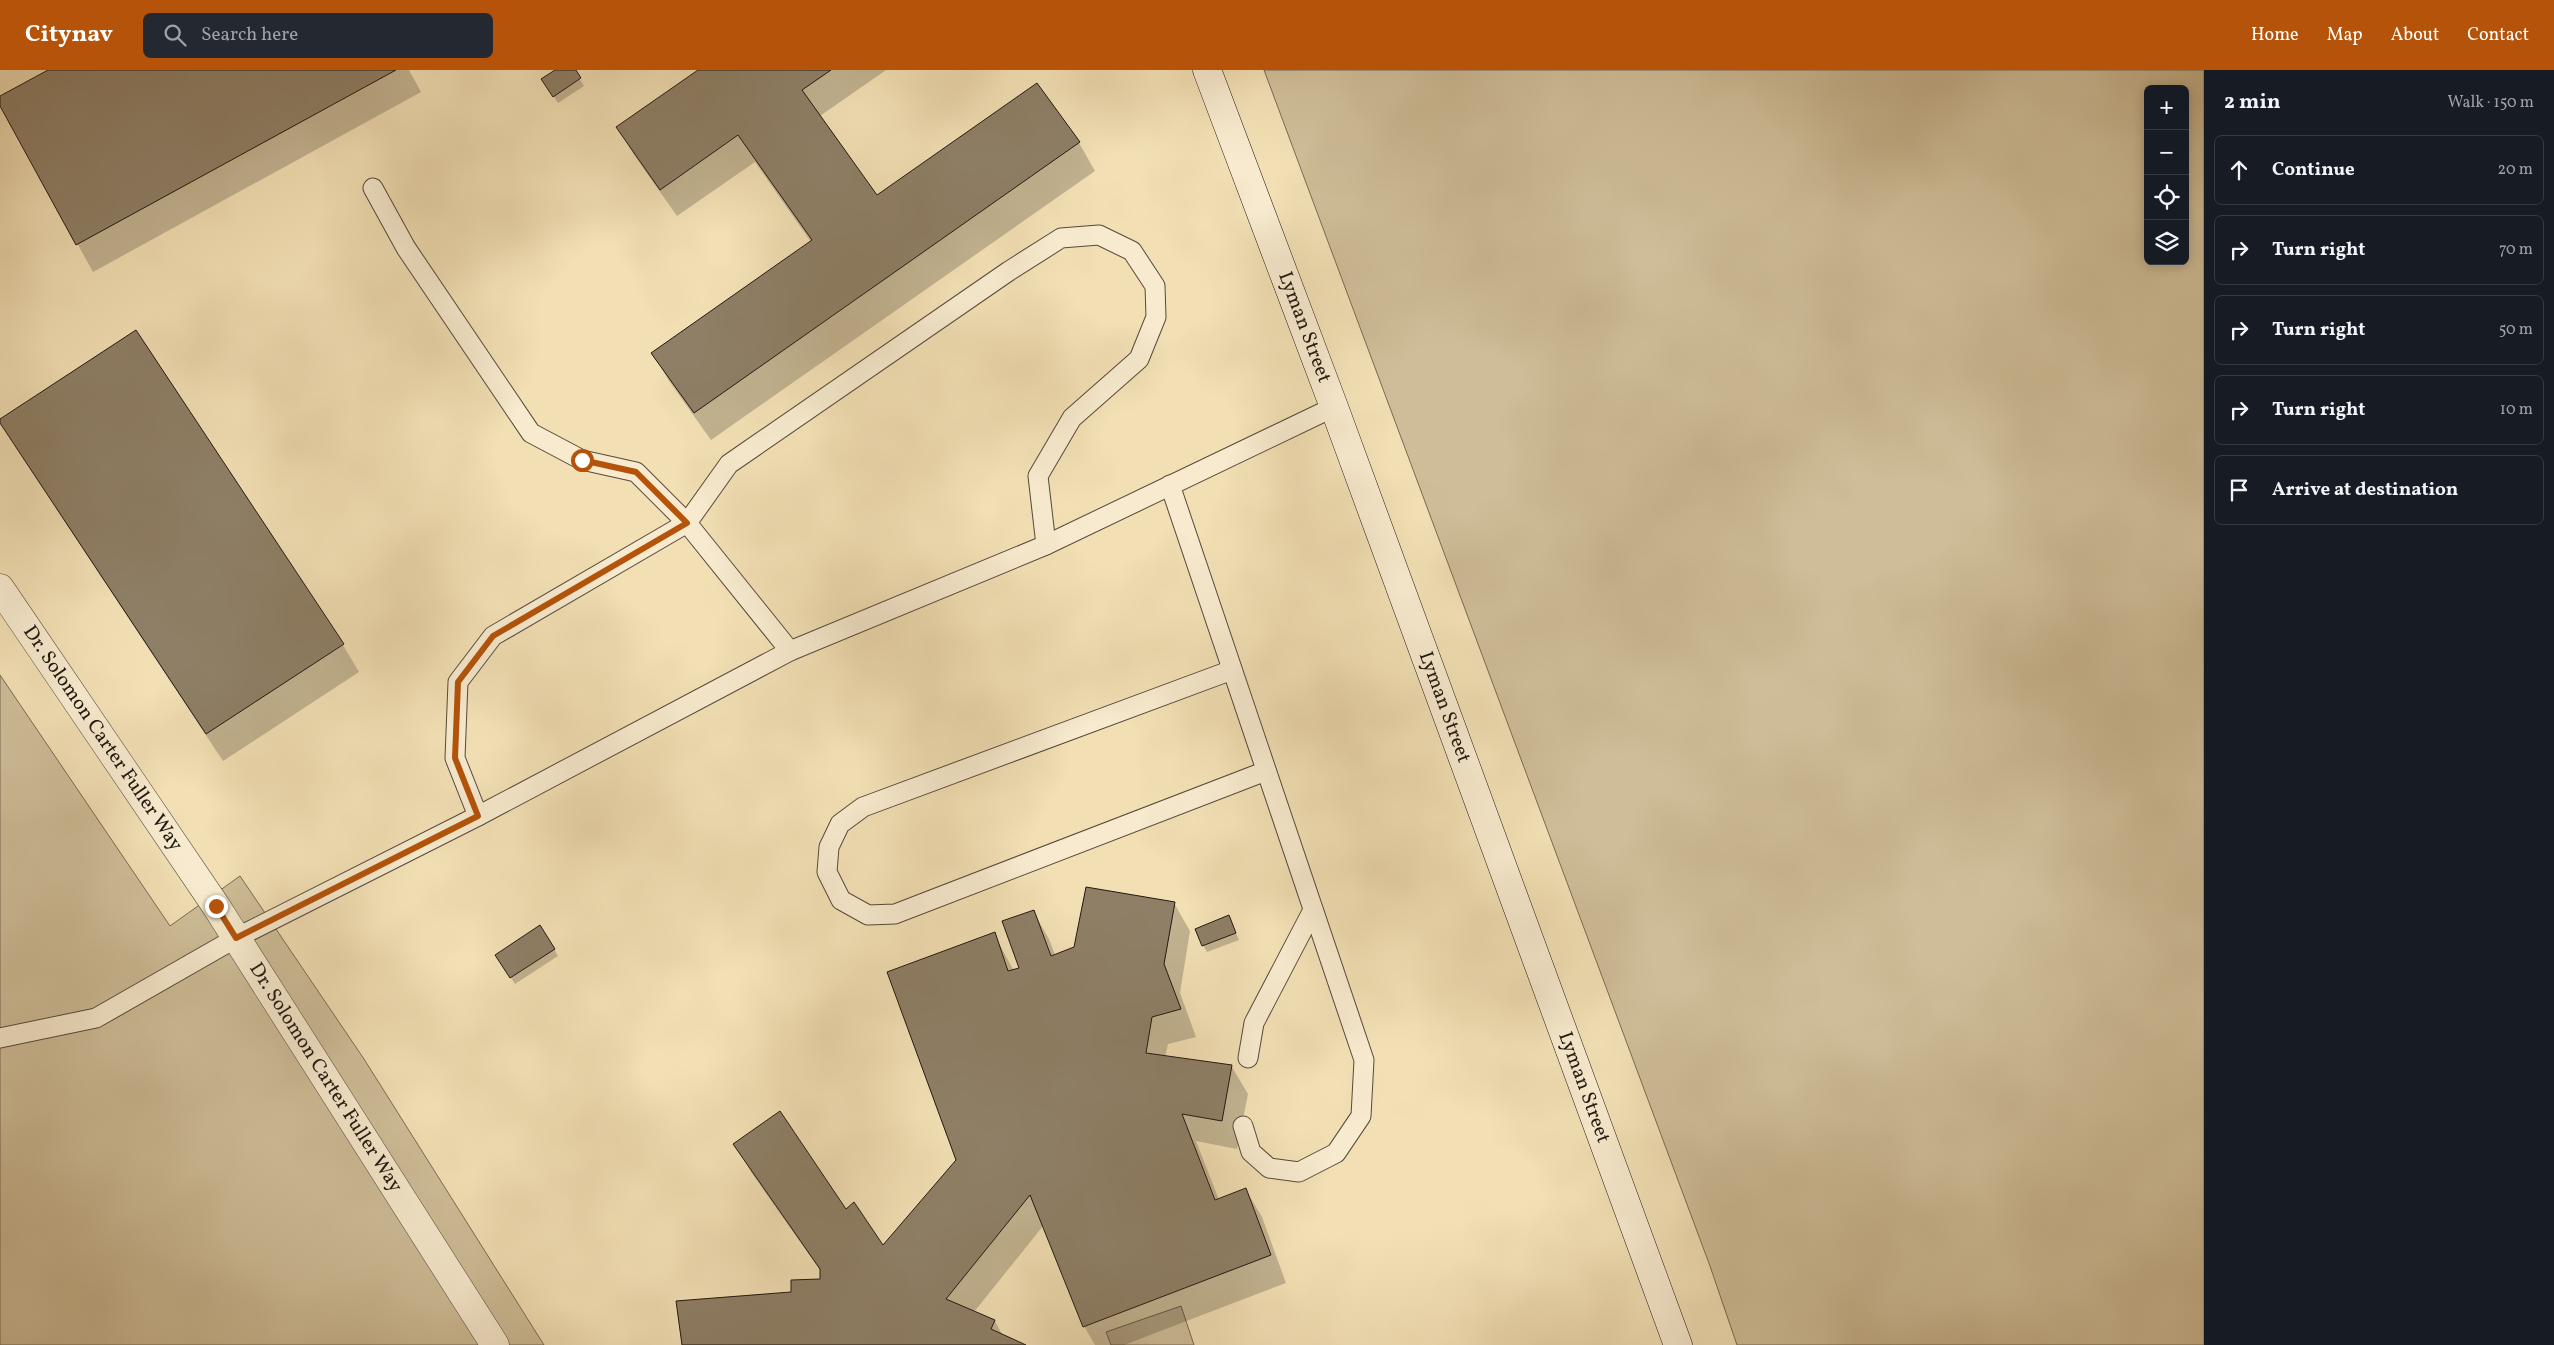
<!DOCTYPE html>
<meta charset="utf-8">
<style>
body{margin:0;font-family:Vollkorn,serif;background:#242831;color:#f1f3f6}
.controls{position:absolute;right:15px;top:15px;display:grid;overflow:hidden;border-radius:8px;box-shadow:0 2px 12px #0003}
.controls button{width:45px;height:45px;display:grid;place-items:center;padding:0;border:0;border-bottom:1px solid #363941;background:#171b24;color:#f1f3f6;font:25px sans-serif}
.stop{position:absolute;width:15px;height:15px;margin:-11px;border:4px solid #b45309;border-radius:50%;background:#fff}
.stop.end{background:#b45309;border-color:#fff;box-shadow:0 1px 5px #0008}
.list{margin:0;padding:0;list-style:none}
h2{display:flex;justify-content:space-between;align-items:center;height:65px;margin:0;padding:0 20px;font-size:21px}
h2 small{font-size:16px;font-weight:400;color:#9ea1a6}
.list li{display:grid;grid-template-columns:32px 1fr auto;gap:15px;align-items:center;box-sizing:border-box;height:70px;margin:0 10px 10px;padding:0 10px;border:1px solid #363941;border-radius:8px}
.list b{display:block;font-size:19px;white-space:nowrap}
.list em{font-size:16px;font-style:normal;color:#9ea1a6}
.icon{flex:none;width:28px;height:28px;fill:none;stroke:currentColor;stroke-width:2;stroke-linecap:round;stroke-linejoin:round}
.map{position:relative;flex:none;width:2204px;height:1275px;overflow:hidden}
header{display:flex;align-items:center;gap:30px;box-sizing:border-box;height:70px;padding:0 25px;background:#b45309;color:#fff}
header strong{font-size:24px}
nav{display:flex;gap:28px;margin-inline-start:auto;font-size:18px}
.search{width:350px;height:45px;background:#242831;display:flex;align-items:center;gap:12px;box-sizing:border-box;padding:0 18px;border-radius:8px;color:#9ea1a6;font-size:19px}
main{display:flex}
aside{flex:1;background:#171b24}
.map>svg:first-child{display:block}
.green{fill:#cebd98;stroke:#786a54;fill-rule:evenodd}
.shadow{fill:#0003}
.building{fill:#8e7f66;stroke:#211811}
.lines{fill:none;stroke-linecap:round;stroke-linejoin:round}
.lane-casing{stroke:#554a3a;stroke-width:21}
.street-casing{stroke:#554a3a;stroke-width:29}
.secondary-casing{stroke:#211811;stroke-width:29}
.lane{stroke:#f7eace;stroke-width:19}
.street{stroke:#f7eace;stroke-width:28}
.secondary{stroke:#f7eace;stroke-width:28}
.route{stroke:#b45309;stroke-width:6}
.labels{text-anchor:middle;dominant-baseline:central;stroke-width:4.5;stroke-linejoin:round;paint-order:stroke}
.street-label{font-size:20px;fill:#211811;stroke:#f7eace}
</style>
<header>
<strong>Citynav</strong>
<div class="search"><svg class="icon" aria-label="search" viewBox="0 0 24 24"><circle cx="10" cy="10" r="6"/><path d="M15 15l6 6"/></svg>Search here</div>
<nav><a>Home</a><a>Map</a><a>About</a><a>Contact</a></nav>
</header>
<main>
<div class="map">
<svg width="2204" height="1275" viewBox="0 0 2204 1275">
<rect width="100%" height="100%" fill="#f2dfb4"/>
<filter id="stains"><feTurbulence type="fractalNoise" baseFrequency=".004" numOctaves="4"/><feColorMatrix values="0 0 0 0 .2 0 0 0 0 .09 0 0 0 0 .02 0 0 0 .5 -.17"/></filter>
<radialGradient id="worn" r=".72"><stop offset=".6" stop-color="#630" stop-opacity="0"/><stop offset="1" stop-color="#630" stop-opacity=".3"/></radialGradient>
<g class="green">
<path d="M1264 0H2204V1275H1737L1710 1196ZM2148 19H2185V191H2148Z"/>
<path d="M0 605 170 856 240 806 364 989 544 1275H0Z"/>
<path d="M1181 1236 1194 1275H1111L1106 1262Z"/>
</g>
<g class="shadow">
<path d="M51 0H409L421 22 93 202 0 34V28Z"/>
<path d="M557 0H574L584 16 558 33 547 16Z"/>
<path d="M700 0H886L820 46 877 126 1037 14 1079 73 1095 101 711 370 669 311 653 283 811 172 755 92 677 146 634 85 618 58Z"/>
<path d="M0 351 343 575 359 602 223 691 16 378Z"/>
<path d="M1174 833 1190 861 1180 923 1196 967 1168 974 1165 987 1232 997 1248 1024 1237 1079 1196 1071 1219 1130 1246 1120 1262 1147 1286 1213 1124 1275H1095L1084 1256 1043 1156 974 1242 995 1251 1003 1266 1023 1275H684L822 1210V1203L751 1102 735 1074 846 1140 882 1177 957 1090 994 864 1014 901 1021 898 1033 841 1049 869 1055 885Z"/>
<path d="M1229 847 1239 870 1207 882 1203 875Z"/>
<path d="M554 879 558 886 515 914 501 892Z"/>
</g>
<g class="building">
<path d="M48 0H396L76 175 0 36V26Z"/>
<path d="M555 0H576L581 8 553 27 541 9Z"/>
<path d="M698 0H831L802 20 877 125 1037 13 1080 72 694 343 651 283 812 170 738 65 660 120 616 57Z"/>
<path d="M136 260 344 574 206 664 0 353V349Z"/>
<path d="M1086 817 1175 832 1164 894 1181 939 1152 947 1146 983 1232 995 1222 1051 1182 1044 1215 1130 1246 1118 1271 1185 1083 1257 1030 1125 946 1229 995 1250 991 1259 1026 1275H682L676 1231 791 1222V1210L820 1209V1199L733 1074 780 1041 846 1139 854 1132 883 1175 956 1090 887 902 995 862 1008 901 1019 898 1002 851 1034 840 1051 886 1074 877Z"/>
<path d="M1229 845 1236 863 1202 876 1195 859Z"/>
<path d="M540 855 555 879 510 908 495 885Z"/>
</g>
<g class="lines">
<defs>
<g id="lane">
<path d="M373 118 406 178 531 363 582 390 636 402 687 453 790 581"/>
<path d="M1170 415 1364 990 1361 1046 1336 1083 1299 1102 1269 1098 1251 1082 1243 1056"/>
<path d="M1232 600 863 737 840 754 829 777 827 802 841 830 868 845 895 844 1266 701"/>
<path d="M478 746 455 688 458 612 493 566 687 453 729 394 1009 201 1061 168 1099 165 1132 181 1155 216 1156 247 1139 289 1072 348 1038 406 1046 475"/>
<path d="M0 968 96 948 236 868 478 746 790 581 1046 475 1334 337"/>
<path d="M1248 988 1254 953 1313 840"/>
</g>
<g id="street">
<path id="s1" d="M0 518 216 836 495 1275"/>
</g>
<g id="secondary">
<path id="s2" d="M1207 0 1334 337 1678 1275"/>
</g>
</defs>
<use href="#lane" class="lane-casing"/>
<use href="#street" class="street-casing"/>
<use href="#secondary" class="secondary-casing"/>
<use href="#lane" class="lane"/>
<use href="#street" class="street"/>
<use href="#secondary" class="secondary"/>
</g>
<g class="lines">
<path class="route" d="M216 836 236 868 478 746 455 688 458 612 493 566 687 453 636 402 582 390"/>
</g>
<g class="labels">
<g class="street-label">
<text stroke="none"><textPath href="#s2" startOffset="275">Lyman Street</textPath></text>
<text stroke="none"><textPath href="#s2" startOffset="680">Lyman Street</textPath></text>
<text stroke="none"><textPath href="#s1" startOffset="182">Dr. Solomon Carter Fuller Way</textPath></text>
<text stroke="none"><textPath href="#s1" startOffset="588">Dr. Solomon Carter Fuller Way</textPath></text>
<text stroke="none"><textPath href="#s2" startOffset="1085">Lyman Street</textPath></text>
</g>
</g>
<rect width="100%" height="100%" filter="url(#stains)"/>
<rect width="100%" height="100%" fill="url(#worn)"/>
</svg>
<div class="controls">
<button>+</button>
<button>−</button>
<button><svg class="icon" aria-label="locate" viewBox="0 0 24 24"><circle cx="12" cy="12" r="6"/><path d="M12 2v4M12 18v4M2 12h4M18 12h4"/></svg></button>
<button><svg class="icon" aria-label="layers" viewBox="0 0 24 24"><path d="M12 4l9 5-9 5-9-5zM3 14l9 5 9-5"/></svg></button>
</div>
<div class="stop" style="left:582px;top:390px"></div>
<div class="stop end" style="left:216px;top:836px"></div>
</div>
<aside>
<h2>2 min<small>Walk · 150 m</small></h2>
<ul class="list">
<li><svg class="icon" aria-label="ahead" viewBox="0 0 24 24"><path d="M12 20V5M6 11l6-6 6 6"/></svg><div><b>Continue</b></div><em>20 m</em></li>
<li><svg class="icon" aria-label="right" viewBox="0 0 24 24"><path d="M7 20v-9h11M14 6l5 5-5 5"/></svg><div><b>Turn right</b></div><em>70 m</em></li>
<li><svg class="icon" aria-label="right" viewBox="0 0 24 24"><path d="M7 20v-9h11M14 6l5 5-5 5"/></svg><div><b>Turn right</b></div><em>50 m</em></li>
<li><svg class="icon" aria-label="right" viewBox="0 0 24 24"><path d="M7 20v-9h11M14 6l5 5-5 5"/></svg><div><b>Turn right</b></div><em>10 m</em></li>
<li><svg class="icon" aria-label="arrive" viewBox="0 0 24 24"><path d="M6 21V4h12l-3 4 3 4H6"/></svg><div><b>Arrive at destination</b></div></li>
</ul>
</aside>
</main>
